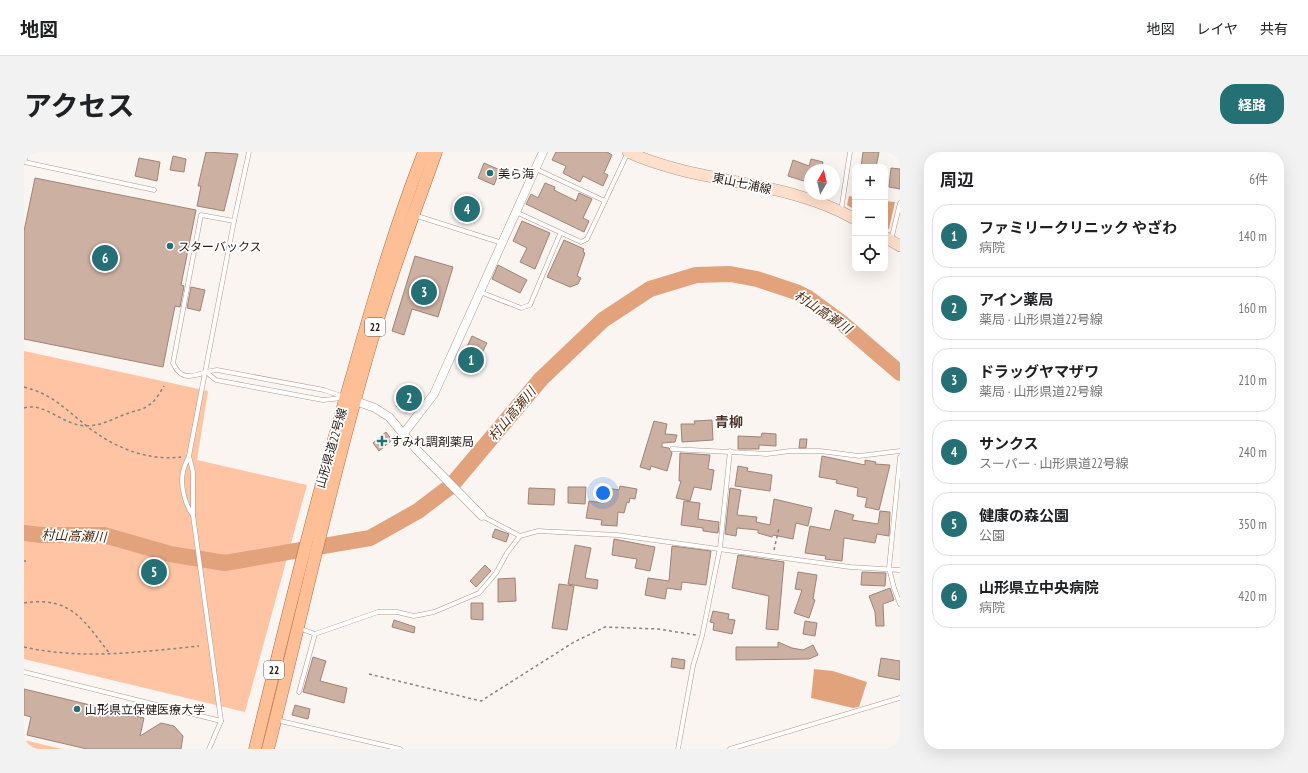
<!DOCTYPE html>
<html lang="ja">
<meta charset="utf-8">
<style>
body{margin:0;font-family:"PT Sans Narrow","Noto Sans JP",sans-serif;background:#f2f2f2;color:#202124}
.controls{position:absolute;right:12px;top:12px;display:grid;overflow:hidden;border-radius:8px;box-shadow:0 4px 16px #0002}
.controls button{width:36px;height:36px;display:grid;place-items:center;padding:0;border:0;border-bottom:1px solid #e0e0e0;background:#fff;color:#202124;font:20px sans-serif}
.compass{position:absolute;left:780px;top:12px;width:36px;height:36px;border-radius:50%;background:#fff;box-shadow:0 4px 16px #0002;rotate:8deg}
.you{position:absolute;left:579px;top:341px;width:14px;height:14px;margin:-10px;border:3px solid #fff;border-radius:50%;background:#1a73e8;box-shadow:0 0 0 6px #1a73e833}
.badge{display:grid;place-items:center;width:26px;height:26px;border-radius:50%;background:#257075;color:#fff;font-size:13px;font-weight:700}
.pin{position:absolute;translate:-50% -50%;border:2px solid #fff;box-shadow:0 1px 4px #0006}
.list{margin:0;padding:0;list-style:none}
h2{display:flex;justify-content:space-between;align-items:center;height:52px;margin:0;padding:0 16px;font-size:17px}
h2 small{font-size:13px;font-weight:400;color:#757577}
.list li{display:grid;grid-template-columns:26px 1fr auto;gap:12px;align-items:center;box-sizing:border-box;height:64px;margin:0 8px 8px;padding:0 8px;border:1px solid #e0e0e0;border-radius:16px}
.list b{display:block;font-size:15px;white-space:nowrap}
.list p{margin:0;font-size:13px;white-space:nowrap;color:#757577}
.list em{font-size:13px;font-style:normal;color:#757577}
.icon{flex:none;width:22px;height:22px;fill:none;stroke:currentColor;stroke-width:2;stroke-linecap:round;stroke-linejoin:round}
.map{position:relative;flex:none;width:876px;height:597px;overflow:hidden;border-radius:16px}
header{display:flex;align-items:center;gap:24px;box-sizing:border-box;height:56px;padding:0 20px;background:#fff;border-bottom:1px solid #e0e0e0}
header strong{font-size:19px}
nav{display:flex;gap:22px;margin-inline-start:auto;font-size:14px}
.intro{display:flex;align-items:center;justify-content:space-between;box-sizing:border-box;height:96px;padding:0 24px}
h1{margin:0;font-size:28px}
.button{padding:10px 18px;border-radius:16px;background:#257075;color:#fff;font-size:14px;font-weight:700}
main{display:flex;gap:24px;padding:0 24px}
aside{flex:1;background:#fff;border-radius:16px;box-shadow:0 4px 16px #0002}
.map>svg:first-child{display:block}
.green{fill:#fec4a3}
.water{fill:#e1a27c}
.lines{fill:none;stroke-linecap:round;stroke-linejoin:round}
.river{stroke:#e1a27c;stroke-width:16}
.building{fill:#ccb0a1;stroke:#9e8475}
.lane-casing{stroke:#b19788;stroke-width:5}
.street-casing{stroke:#b19788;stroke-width:9}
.secondary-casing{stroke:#b19788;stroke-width:12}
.primary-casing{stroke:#b1693c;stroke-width:13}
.path{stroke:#8a827d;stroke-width:1.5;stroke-dasharray:3 3;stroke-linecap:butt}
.lane{stroke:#fff;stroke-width:4}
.street{stroke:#fff;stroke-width:8}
.secondary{stroke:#fedfcb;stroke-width:11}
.primary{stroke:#febf97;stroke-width:12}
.poi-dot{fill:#257075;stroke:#fff;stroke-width:1.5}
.labels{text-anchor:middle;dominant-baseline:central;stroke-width:3.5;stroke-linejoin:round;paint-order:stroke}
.shield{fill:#fff;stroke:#665f5a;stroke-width:1}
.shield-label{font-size:11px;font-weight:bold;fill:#241a14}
.poi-label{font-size:12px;fill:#241a14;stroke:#fff;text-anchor:start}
.street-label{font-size:12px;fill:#241a14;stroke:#fff}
.water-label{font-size:13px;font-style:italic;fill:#52290c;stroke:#fff}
.quarter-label{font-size:14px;font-weight:bold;fill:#483225;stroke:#fff}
</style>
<header>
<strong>地図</strong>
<nav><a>地図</a><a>レイヤ</a><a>共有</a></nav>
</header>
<div class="intro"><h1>アクセス</h1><a class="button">経路</a></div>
<main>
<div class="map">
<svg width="876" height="597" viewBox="0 0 876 597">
<rect width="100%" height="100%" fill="#fbf5f2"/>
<g class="green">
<path d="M0 199 184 239 173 308 283 333 221 560 0 507Z"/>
<path d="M0 588 38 597H0Z"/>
</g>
<g class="water">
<path d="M825 44 831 45V58L823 53Z"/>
<path d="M861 49 871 50 865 77 861 75Z"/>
<path d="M790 517 809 519 843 530 835 555 829 556 787 546Z"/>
</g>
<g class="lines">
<path class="river" d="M0 381 17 383H80L146 402 201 411 346 386 394 359 427 334 517 227 579 168 626 137 672 123 706 122 733 127 772 140 784 146 818 171 876 221"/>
</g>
<g class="building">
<path d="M182 0 214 2 200 59 173 54 177 34H174Z"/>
<path d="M532 0H583L588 3 580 21 584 23 579 34 559 24 556 30 539 21 542 14 528 8Z"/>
<path d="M839 0H855L852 15H837Z"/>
<path d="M149 4 162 7 160 20 146 18Z"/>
<path d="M115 6 136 10 133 29 111 24Z"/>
<path d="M787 7 799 10 797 18H786V31L764 24 769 8 785 14Z"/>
<path d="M460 11 476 18 470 33 454 26Z"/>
<path d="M867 16 876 17V37L865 35Z"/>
<path d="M11 26 172 58 157 133 160 134 156 155 151 154 139 215 0 187V79Z"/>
<path d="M521 31 531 35 530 38 552 49 555 41 568 47 559 66 565 69 560 80 502 52 507 42 514 46Z"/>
<path d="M434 47 456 55 452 68 429 60Z"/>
<path d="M498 69 526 81 511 117 496 110 503 96 489 89Z"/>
<path d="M540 88 560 97 559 100 561 101 553 124 557 126 554 132 546 135 523 125Z"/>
<path d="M391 104 429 115 414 165 388 157 380 183 368 179Z"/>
<path d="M474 113 503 128 496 141 468 127Z"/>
<path d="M167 135 181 138 176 159 163 156Z"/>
<path d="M448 184 463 191 448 221 434 214Z"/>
<path d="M386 234 397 241 383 261 372 254Z"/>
<path d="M688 268 689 288 658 290 657 272H671L670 269Z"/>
<path d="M630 269 643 272 641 282 653 283 651 290 638 291V295L645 296 648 301 643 319 627 314 626 318 616 315Z"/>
<path d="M362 280 368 288 355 299 349 291Z"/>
<path d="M738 281 752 282V294L735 293V297H714V284L737 285Z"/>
<path d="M776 287H783L782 296H775Z"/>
<path d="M656 301 686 303 684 317 690 318 687 338 670 335 666 349 652 346 657 329H655Z"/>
<path d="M798 304 841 313V308L852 310 851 312 866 313 855 358 841 355 843 346 833 344 834 336 812 331 813 328 795 325Z"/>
<path d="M714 314 724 316 723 319 748 323 746 339 711 334Z"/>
<path d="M596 334 613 337 611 347 606 346 605 351 603 350 600 361 594 360 593 374 577 373 578 368 562 366 565 349 580 351 583 336 595 338Z"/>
<path d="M544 335H562L561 352 544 351Z"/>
<path d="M505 336 531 337 530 353 504 352Z"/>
<path d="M706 336 717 338 713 363 733 365 732 370 746 373 750 347 788 356 784 374 772 371 769 387 749 383 748 385 734 381V378L713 376 712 384 701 382Z"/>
<path d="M660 349 676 351 674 367 695 370 694 381 679 379V376L657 373Z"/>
<path d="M811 358 830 363 828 368 854 372 856 359 866 360 865 384 853 382 851 391 820 386 818 409 801 407 802 404 781 401 786 374 806 378Z"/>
<path d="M471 377 485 382 482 390 468 385Z"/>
<path d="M590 387 631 395 626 419 611 416 613 407 588 403Z"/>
<path d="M551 393 567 396 561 426 574 428 573 437 544 432Z"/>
<path d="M648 394 687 399 682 433 658 430 657 438 643 436 641 447 621 443 624 426 645 429Z"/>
<path d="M714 403 760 410 754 478 742 477 745 444 708 436Z"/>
<path d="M461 413 467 419 452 435 446 429Z"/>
<path d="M774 420 793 423 789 447 791 448 785 466 770 461 778 438 771 437Z"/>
<path d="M838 420 862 421 861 434 837 433Z"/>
<path d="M491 426 492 449 474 450V427Z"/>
<path d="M535 432 550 434 543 478 528 476Z"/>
<path d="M866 436 870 448 859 452 860 474H852L851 460 845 444Z"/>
<path d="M447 451H459V468L447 467Z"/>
<path d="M689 459 705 462 704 467 711 468 708 482 689 478 690 471 686 470Z"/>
<path d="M370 468 391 475 390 481 368 475Z"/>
<path d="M781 469 793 471 791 484 779 482Z"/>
<path d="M754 490 768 496 779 498 789 493 794 503 785 507 712 508V495H754Z"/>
<path d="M289 505 302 509 296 529 323 536 320 551 279 540Z"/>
<path d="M648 506 661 508 660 517 647 515Z"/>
<path d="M857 506 876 509V528L854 524Z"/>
<path d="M0 537 120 566 116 584 137 571 150 574 159 584 157 597H63L3 583 7 565 0 563Z"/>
<path d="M271 553 286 557 284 567 268 563Z"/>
</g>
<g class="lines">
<defs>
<g id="lane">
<path d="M0 10 130 38"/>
<path d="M0 10 3 0"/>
<path d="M512 17 581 49 604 0"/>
<path d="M817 59 826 0"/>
<path d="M492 60 557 90 563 87 581 49"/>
<path d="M390 63 478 91"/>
<path d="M210 69 177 63 149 211C159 234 174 220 193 218L300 238 320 245"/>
<path d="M867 88 876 51"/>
<path d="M456 140 497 156 506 153 536 82"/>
<path d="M182 220 192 228 299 248 318 246"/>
<path d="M648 297 743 302 766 299H796L835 304 876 299"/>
<path d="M165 304 169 320V363L197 569"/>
<path d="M876 305 865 416 870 436 876 452"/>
<path d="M169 363C161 353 156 333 159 320 160 314 163 309 165 304L210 69 225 0"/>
<path d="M458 364 496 384 514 379 593 383 826 415 876 418"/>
<path d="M275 476 291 482 354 460H373L390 464 410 460 455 441 472 421 483 401 496 384"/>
<path d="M0 520 197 569 185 597"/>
<path d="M275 540 291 482"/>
<path d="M252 568 376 597"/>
<path d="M654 597 669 514 678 484 696 396 706 299"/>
<path d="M706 597 876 546"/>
</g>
<g id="street">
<path d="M326 247 351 256 365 265 393 298 458 364"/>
<path d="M380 281 410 242 519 0"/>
</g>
<g id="secondary">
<path d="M604 0C676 33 761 27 831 67"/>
<path d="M861 85 876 94"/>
</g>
<g id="primary">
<path d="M231 597C262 470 293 343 330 217 351 143 372 71 400 0"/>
<path d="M244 597C280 455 311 311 353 171 370 113 392 57 412 0"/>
</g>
</defs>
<use href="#lane" class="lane-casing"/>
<use href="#street" class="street-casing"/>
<use href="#secondary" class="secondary-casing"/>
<use href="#primary" class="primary-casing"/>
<g class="path">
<path d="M0 235C30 243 41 257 64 275 91 296 123 309 157 305"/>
<path d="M0 256C18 250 37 270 55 273 74 277 89 266 105 261 112 258 119 258 125 253 132 249 136 240 140 234"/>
<path d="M750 398 755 376"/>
<path d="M0 409H2"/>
<path d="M0 451C48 444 60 469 86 502"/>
<path d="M0 495C57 508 117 500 175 494"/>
<path d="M345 522 457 549 550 490 581 475 634 477 672 483"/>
</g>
<use href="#lane" class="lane"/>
<use href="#street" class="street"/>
<use href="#secondary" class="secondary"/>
<use href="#primary" class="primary"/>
</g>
<g class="poi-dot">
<circle cx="466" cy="21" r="4"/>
<circle cx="146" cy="94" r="4"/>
<path d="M356 283h4v4h4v4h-4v4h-4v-4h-4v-4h4z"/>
<circle cx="53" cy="557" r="4"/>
</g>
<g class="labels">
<g class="shield">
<rect x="341" y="166" width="20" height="18" rx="3"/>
<rect x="240" y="509" width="20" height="18" rx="3"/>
</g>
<g class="shield-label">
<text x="351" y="175">22</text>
<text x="250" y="518">22</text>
</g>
<g class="poi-label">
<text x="474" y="21">美ら海</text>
<text x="154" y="94">スターバックス</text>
<text x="366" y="289">すみれ調剤薬局</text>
<text x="61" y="557">山形県立保健医療大学</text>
</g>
<g class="street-label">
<text transform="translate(718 31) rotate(12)">東山七浦線</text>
<text transform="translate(307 296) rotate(-74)">山形県道22号線</text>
</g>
<g class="water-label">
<text transform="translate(799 160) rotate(34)">村山高瀬川</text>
<text transform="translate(488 262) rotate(-50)">村山高瀬川</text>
<text transform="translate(50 384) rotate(2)">村山高瀬川</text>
</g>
<g class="quarter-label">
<text x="705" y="270">青柳</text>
</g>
</g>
</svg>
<div class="controls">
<button>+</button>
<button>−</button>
<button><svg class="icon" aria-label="locate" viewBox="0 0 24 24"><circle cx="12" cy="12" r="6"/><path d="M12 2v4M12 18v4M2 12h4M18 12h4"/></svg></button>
</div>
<svg class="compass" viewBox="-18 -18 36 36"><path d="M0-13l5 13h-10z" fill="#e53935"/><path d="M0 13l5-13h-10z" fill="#757577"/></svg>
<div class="you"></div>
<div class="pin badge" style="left:447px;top:208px">1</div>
<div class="pin badge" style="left:385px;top:246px">2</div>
<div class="pin badge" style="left:400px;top:140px">3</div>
<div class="pin badge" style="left:443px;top:57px">4</div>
<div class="pin badge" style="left:130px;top:420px">5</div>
<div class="pin badge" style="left:81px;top:106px">6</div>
</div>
<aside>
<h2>周辺<small>6件</small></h2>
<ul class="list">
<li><span class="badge">1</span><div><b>ファミリークリニック やざわ</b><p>病院</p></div><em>140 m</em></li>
<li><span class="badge">2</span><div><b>アイン薬局</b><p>薬局 · 山形県道22号線</p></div><em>160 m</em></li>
<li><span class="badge">3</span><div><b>ドラッグヤマザワ</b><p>薬局 · 山形県道22号線</p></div><em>210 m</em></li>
<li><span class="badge">4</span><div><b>サンクス</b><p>スーパー · 山形県道22号線</p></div><em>240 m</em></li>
<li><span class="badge">5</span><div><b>健康の森公園</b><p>公園</p></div><em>350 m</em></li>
<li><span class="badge">6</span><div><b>山形県立中央病院</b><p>病院</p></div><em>420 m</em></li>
</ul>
</aside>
</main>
